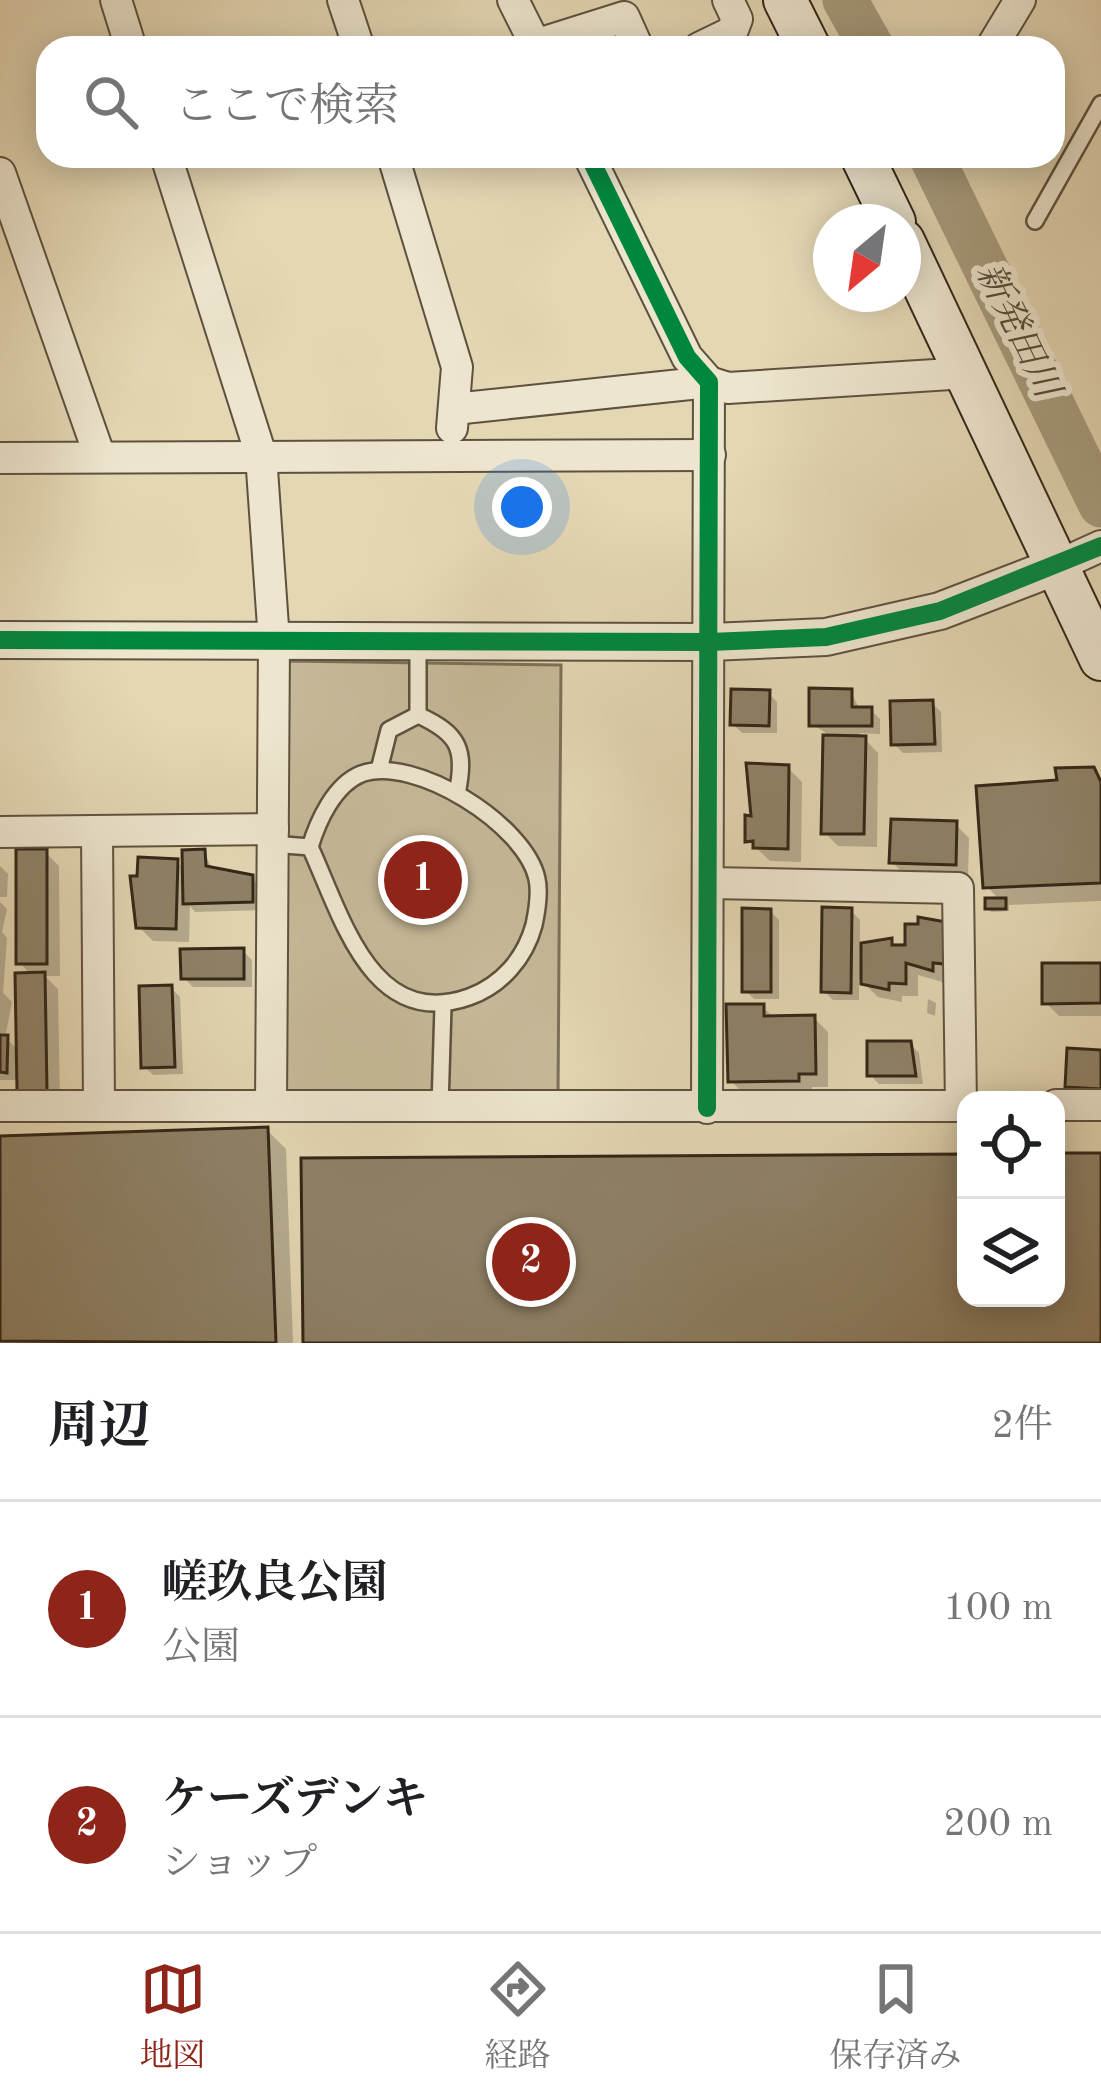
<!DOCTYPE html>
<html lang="ja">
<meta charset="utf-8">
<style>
body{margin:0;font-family:"Old Standard TT","Noto Serif JP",serif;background:#f6f6f6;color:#202124}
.controls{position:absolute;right:36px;bottom:36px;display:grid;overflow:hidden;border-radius:24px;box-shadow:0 6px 30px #0003}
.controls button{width:108px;height:108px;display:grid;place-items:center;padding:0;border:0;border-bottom:3px solid #e0e0e0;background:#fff;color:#202124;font:60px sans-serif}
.compass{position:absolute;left:813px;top:204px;width:108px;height:108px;border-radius:50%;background:#fff;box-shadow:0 6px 30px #0003;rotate:209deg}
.you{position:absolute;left:522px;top:507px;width:42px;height:42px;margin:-30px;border:9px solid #fff;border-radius:50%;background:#1a73e8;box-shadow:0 0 0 18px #1a73e833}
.badge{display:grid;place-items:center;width:78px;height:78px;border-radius:50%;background:#8f2418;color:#fff;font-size:39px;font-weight:700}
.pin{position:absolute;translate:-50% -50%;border:6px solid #fff;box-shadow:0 3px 12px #0006}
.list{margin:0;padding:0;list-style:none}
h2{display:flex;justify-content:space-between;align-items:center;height:156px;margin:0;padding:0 48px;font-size:51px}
h2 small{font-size:39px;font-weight:400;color:#757577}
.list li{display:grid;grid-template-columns:78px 1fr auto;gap:36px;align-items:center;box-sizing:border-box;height:216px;padding:0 48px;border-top:3px solid #e0e0e0}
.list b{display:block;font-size:45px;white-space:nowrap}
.list p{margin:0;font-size:39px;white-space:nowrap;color:#757577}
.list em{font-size:39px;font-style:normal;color:#757577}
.icon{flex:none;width:66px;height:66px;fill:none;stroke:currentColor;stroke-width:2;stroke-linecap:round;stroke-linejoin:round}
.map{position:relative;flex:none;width:1101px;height:1343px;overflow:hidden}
.search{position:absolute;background:#fff;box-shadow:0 6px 30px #0003;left:36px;right:36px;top:36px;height:132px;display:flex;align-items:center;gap:30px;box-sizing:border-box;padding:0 42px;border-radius:36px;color:#757577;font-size:45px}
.sheet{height:588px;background:#fff}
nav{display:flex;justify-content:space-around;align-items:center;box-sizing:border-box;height:168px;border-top:3px solid #e0e0e0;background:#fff;font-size:33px;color:#757577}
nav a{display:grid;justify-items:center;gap:6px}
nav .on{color:#8f2418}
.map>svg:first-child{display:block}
.green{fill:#c6b999;stroke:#7c7058;stroke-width:3}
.shadow{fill:#0003}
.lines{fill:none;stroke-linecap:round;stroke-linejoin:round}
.river{stroke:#a79b7e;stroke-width:45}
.building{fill:#8f8268;stroke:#322616;stroke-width:3}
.service-casing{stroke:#5e523e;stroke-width:20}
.minor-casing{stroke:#5e523e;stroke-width:34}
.tertiary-casing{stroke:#5e523e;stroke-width:40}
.secondary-casing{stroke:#322616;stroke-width:46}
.service{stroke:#ede5ce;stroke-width:15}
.minor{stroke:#ede5ce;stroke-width:30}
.tertiary{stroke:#ede5ce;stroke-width:36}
.secondary{stroke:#ede5ce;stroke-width:42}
.cycleway-casing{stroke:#ede5ce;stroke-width:26}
.cycleway{stroke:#00873e;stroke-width:18}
.labels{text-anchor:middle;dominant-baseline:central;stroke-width:12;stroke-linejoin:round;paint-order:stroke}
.water-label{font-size:36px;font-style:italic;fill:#554935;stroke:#ede5ce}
</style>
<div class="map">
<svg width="1101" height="1343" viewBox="0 0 1101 1343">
<rect width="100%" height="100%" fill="#e4d7b4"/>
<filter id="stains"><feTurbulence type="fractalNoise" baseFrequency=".00167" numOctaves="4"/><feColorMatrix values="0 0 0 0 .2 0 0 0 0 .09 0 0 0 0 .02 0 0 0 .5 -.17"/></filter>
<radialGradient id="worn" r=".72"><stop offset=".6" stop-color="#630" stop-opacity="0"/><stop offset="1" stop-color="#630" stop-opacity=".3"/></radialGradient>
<path class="green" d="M288 661 561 665 558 1098 284 1095Z"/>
<g class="shadow">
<path d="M851 692 860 710H871L880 719V734L859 733 878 753 877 847 838 846 824 832 826 733 812 724Z"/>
<path d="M768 693 777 702V733H742L733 724Z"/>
<path d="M932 703 941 712 942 752 903 753 894 744Z"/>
<path d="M788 768 802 782 801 862 770 861 748 840 754 819Z"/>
<path d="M1093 770 1101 777V907V901L1009 905V911L991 912 988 908 1001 901 986 886 1060 783Z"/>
<path d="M955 824 969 838 968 877 906 876 892 862Z"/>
<path d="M45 852 59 866 60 976H45L58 989 60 1103 20 1080H0V902L7 909 2 932 7 938 3 993 12 1002 6 1033H1L20 1052 32 976 19 962Z"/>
<path d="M204 852 213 871 251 877 260 887 261 910 195 912 190 906 189 942 153 941 139 927 133 879 177 862 185 870Z"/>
<path d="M0 866 8 874 7 897H0Z"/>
<path d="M770 911 779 920V999H754L745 990Z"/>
<path d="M851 911 860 920V946L959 939 946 983 918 975V996H902V1002L878 997 859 979V1000H833L824 991Z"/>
<path d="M243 951 252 960V987H193L184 978Z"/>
<path d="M1101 966V1016H1059L1045 1002Z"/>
<path d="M171 988 180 997 183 1074 153 1075 144 1066Z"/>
<path d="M928 999 936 1003 935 1016 927 1013Z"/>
<path d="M763 1007 775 1019 814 1018 828 1032V1087H812V1094L745 1095 731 1081Z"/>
<path d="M910 1044 919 1053 923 1084H879L870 1075Z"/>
<path d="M267 1130 286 1149 293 1343H0V1139Z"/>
</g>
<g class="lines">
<g class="river">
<path d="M845 0 872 48"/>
<path d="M931 156 1101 505"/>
</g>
</g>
<g class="building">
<path d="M809 688 852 689V707H872V726H809Z"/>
<path d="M731 689 770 690 769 726 730 725Z"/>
<path d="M933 700 935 744 891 745 890 701Z"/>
<path d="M823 735 866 736 864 834H821Z"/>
<path d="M746 763 789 765 788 849 753 848V841L745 842V815L751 816Z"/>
<path d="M1094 767 1101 782V883L983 888 976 786 1057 780 1055 768Z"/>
<path d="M891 819 957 821 956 865 889 863Z"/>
<rect x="16" y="849" width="31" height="115"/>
<path d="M205 849 206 866 253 875V902L183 904 182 850Z"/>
<path d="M138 857 178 859 176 929 136 928 130 876H137Z"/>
<rect x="985" y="898" width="21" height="11"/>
<path d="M822 907 852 908 851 993 821 992Z"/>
<path d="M742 908 771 909V992H742Z"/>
<path d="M918 917 946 922 945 964 933 963V971L906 963V984L889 983V990L861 984V943L892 938V945H905V924H918Z"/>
<path d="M244 948V979H181L180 949Z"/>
<path d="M1042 963H1101V1003L1042 1004Z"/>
<path d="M45 972 47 1091H17L15 973Z"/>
<path d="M172 985 175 1067 141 1068 139 986Z"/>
<path d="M726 1004H764V1016L815 1015 816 1074H799V1081L728 1082Z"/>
<path d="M0 1035H8L7 1073 0 1072Z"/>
<path d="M867 1041H911L916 1076H867Z"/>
<path d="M1067 1048 1101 1050V1089L1065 1087Z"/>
<path d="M268 1127 276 1343 0 1341V1136Z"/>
<path d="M1056 1153H1101V1343H303L301 1158 966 1154V1298H1056Z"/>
</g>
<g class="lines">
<defs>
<g id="service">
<path d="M1035 221 1101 104"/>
<path d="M418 715V641"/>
<path d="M379 770 389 730 418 715C460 734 466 750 457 794"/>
<path d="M272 844 310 847C342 916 371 1031 469 997 502 985 525 958 534 925 537 911 540 893 537 879 526 825 414 754 361 774 334 785 318 821 310 847"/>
<path d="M440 1107 443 1006"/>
</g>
<g id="minor">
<path d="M116 0 131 48"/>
<path d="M343 0 359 48"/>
<path d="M513 0 537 48"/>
<path d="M535 45 624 17 638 48"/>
<path d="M699 48 732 32 737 19 728 0"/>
<path d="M991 48 1020 0"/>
<path d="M166 156 261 455 274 641 271 1106"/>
<path d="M393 156 457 367 452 428"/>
<path d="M589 156 687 357 709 382 707 1108"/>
<path d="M0 173 100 457"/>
<path d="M454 409 709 382 728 388 967 373"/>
<path d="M0 458 710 455"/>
<path d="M1057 566 1101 546"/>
<path d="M97 831 99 1106"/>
<path d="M0 832 273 829"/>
<path d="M709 883 958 888 961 1106"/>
<path d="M1056 1105H1101"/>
<path d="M0 1106H966"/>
</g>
<path id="tertiary" d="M0 640 710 642 826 637 940 611 1057 566"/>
<g id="secondary">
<path d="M785 0 809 48"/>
<path d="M862 156 894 222"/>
<path d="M903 241 1101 659"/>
</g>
</defs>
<use href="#service" class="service-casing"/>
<use href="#minor" class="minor-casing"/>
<use href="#tertiary" class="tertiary-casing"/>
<use href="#secondary" class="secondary-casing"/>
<use href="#service" class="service"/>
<use href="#minor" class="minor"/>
<use href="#tertiary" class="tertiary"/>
<use href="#secondary" class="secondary"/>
<defs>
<g id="cycleway">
<path d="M589 156 687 357 709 382 707 1108"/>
<path d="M0 640 710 642 826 637 940 611 1101 546"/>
</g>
</defs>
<use href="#cycleway" class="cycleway-casing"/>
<use href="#cycleway" class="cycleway"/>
</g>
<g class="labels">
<g class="water-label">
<text transform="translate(1016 331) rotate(64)">新発田川</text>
</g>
</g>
<rect width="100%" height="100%" filter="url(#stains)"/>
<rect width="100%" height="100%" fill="url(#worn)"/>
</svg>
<div class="controls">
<button><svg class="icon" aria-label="locate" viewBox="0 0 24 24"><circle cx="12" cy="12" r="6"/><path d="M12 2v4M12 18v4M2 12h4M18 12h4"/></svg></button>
<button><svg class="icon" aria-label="layers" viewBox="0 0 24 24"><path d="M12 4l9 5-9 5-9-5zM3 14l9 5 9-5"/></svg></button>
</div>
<svg class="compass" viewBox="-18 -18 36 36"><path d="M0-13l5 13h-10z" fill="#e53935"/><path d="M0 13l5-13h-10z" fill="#757577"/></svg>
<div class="you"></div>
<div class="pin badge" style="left:423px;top:880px">1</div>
<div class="pin badge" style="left:531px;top:1262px">2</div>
<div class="search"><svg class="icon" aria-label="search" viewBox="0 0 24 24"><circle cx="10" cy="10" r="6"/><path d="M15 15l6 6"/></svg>ここで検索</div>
</div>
<section class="sheet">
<h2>周辺<small>2件</small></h2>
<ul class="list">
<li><span class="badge">1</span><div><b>嵯玖良公園</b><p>公園</p></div><em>100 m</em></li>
<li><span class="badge">2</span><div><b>ケーズデンキ</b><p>ショップ</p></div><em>200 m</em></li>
</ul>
</section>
<nav>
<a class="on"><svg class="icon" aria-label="map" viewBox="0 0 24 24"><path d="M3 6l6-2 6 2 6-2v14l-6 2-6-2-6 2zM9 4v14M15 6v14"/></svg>地図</a>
<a><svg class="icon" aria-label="directions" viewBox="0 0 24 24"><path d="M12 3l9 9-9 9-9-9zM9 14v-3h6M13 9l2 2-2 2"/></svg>経路</a>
<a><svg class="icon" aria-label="saved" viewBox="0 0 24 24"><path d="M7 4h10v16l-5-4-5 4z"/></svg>保存済み</a>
</nav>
